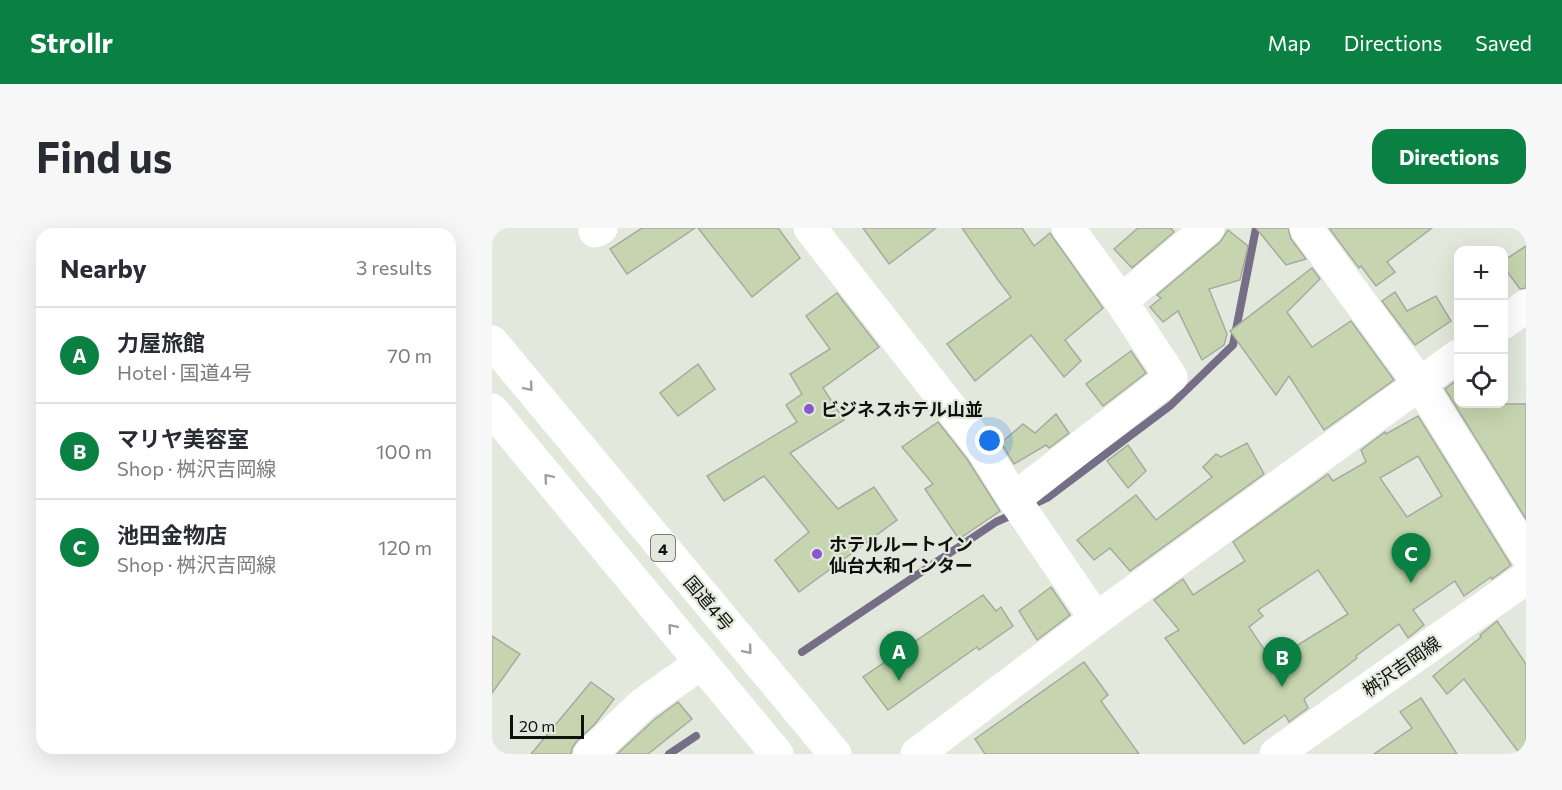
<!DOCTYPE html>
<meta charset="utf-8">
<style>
body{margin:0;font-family:Commissioner,"Noto Sans JP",sans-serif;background:#f7f7f7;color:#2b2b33}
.controls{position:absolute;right:18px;top:18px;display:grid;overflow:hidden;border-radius:12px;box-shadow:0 6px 24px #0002}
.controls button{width:54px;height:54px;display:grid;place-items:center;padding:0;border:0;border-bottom:2px solid #e1e1e2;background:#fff;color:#2b2b33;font:30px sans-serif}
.scale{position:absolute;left:18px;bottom:15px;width:74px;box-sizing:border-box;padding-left:6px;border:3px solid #0f110d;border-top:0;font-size:16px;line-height:21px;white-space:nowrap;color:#0f110d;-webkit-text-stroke:4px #e3e8dc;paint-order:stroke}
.you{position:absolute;left:498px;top:213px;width:21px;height:21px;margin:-15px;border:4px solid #fff;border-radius:50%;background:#1a73e8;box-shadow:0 0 0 9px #1a73e833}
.badge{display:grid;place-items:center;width:39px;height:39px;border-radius:50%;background:#0b8043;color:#fff;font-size:20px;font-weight:700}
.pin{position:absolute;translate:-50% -50px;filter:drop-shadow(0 2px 3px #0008)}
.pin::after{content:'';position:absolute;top:32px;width:21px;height:18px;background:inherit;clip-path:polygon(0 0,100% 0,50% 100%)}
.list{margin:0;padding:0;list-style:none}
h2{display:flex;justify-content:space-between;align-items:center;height:78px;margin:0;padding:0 24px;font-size:26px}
h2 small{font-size:20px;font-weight:400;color:#7c7c81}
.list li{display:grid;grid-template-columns:39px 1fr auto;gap:18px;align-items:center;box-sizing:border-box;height:96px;padding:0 24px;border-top:2px solid #e1e1e2}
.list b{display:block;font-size:22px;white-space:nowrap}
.list p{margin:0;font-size:20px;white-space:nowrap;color:#7c7c81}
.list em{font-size:20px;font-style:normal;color:#7c7c81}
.icon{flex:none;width:33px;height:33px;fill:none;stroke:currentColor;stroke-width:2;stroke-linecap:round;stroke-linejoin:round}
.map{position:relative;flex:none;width:1034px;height:526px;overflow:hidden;border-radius:18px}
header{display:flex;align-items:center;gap:36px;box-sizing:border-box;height:84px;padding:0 30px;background:#0b8043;color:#fff}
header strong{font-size:28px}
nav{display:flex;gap:33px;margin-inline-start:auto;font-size:21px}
.intro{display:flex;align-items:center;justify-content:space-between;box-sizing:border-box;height:144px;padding:0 36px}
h1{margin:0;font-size:42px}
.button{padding:15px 27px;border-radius:18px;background:#0b8043;color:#fff;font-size:21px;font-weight:700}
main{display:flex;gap:36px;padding:0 36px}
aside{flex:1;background:#fff;border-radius:18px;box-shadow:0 6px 24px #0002}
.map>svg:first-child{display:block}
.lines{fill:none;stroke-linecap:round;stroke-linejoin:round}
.stream{stroke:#766e87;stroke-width:8}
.building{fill:#c6d5af;stroke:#a6ab9f;stroke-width:1.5;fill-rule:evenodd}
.minor{stroke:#fff;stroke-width:33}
.major{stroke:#fff;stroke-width:33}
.highway{stroke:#fff;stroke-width:33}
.oneway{stroke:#9fa09e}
.poi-dot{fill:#8957cf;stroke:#e3e8dc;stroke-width:2}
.labels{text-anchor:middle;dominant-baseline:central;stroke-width:4.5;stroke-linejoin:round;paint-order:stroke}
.shield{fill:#e3e8dc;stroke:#4f524b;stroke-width:1.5}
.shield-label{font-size:16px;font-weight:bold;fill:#0f110d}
.poi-label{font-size:18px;font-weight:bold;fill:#0f110d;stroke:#e3e8dc;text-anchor:start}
.street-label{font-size:18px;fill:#0f110d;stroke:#e3e8dc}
</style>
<header>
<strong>Strollr</strong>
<nav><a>Map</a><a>Directions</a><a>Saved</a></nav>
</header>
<div class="intro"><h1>Find us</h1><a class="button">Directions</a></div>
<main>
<aside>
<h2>Nearby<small>3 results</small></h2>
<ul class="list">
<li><span class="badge">A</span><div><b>力屋旅館</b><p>Hotel · 国道4号</p></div><em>70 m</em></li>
<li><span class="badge">B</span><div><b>マリヤ美容室</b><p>Shop · 桝沢吉岡線</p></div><em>100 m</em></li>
<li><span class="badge">C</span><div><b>池田金物店</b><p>Shop · 桝沢吉岡線</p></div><em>120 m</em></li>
</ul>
</aside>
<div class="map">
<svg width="1034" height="526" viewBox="0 0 1034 526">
<rect width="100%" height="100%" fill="#e3e8dc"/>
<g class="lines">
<g class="stream">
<path d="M538 278 555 270 679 177 741 117 764 0"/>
<path d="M310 424 504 294 522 286"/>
<path d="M177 526 204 508"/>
</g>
</g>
<g class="building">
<path d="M150 0H203L135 46 118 21Z"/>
<path d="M206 0H286L308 30 260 69Z"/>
<path d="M371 0H444L397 36Z"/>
<path d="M470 0H530L542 18 558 5 611 80 573 112 589 133 572 149 539 107 483 153 455 116 519 69 506 52Z"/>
<path d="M646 0H679L682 4 640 40 622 21Z"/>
<path d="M764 0H796L799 11 814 31 794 37Z"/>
<path d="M837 0H940L895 34 903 44 884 58 869 38 867 40Z"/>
<path d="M736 2 756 18 748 52 717 61 735 106 732 117 710 132 686 83 671 94 658 79 669 70 665 67 728 14Z"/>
<path d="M1034 18V60L1028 61 1011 38V33Z"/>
<path d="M820 40 828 51 795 84 820 119 859 93 902 152 832 202 797 148 784 167 738 103Z"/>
<path d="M903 64 915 83 944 68 959 93 923 117 890 73Z"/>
<path d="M345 65 387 119 331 160 352 192 298 225 346 281 382 259 405 292 307 364 283 332 317 304 272 248 232 273 215 248 305 194 294 177 310 166 298 146 338 121 314 88Z"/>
<path d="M639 123 654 145 611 178 594 156Z"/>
<path d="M206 136 223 161 186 188 168 165Z"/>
<path d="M966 151V176H1034V291L953 161Z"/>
<path d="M564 186 577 205 557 220 554 217 522 236 509 215 531 196 543 205Z"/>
<path d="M926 188 1019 337 1000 351 999 349 972 368 963 353 921 382 932 397 916 410 907 396 864 428 865 430 812 471 816 480 797 494 793 487 752 516 673 410 687 402 662 372 691 351 701 367 753 333 741 314 836 246 841 253 874 234 869 222 893 204 894 206ZM926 228 950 268 915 289 888 250ZM826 342 856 386 780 433 757 399 771 388 766 382Z"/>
<path d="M446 194 475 231 508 283 467 311 433 261 441 256 410 219Z"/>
<path d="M755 215 772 246 638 343 618 320 602 332 585 312 644 267 664 292 720 249 711 239 724 226 729 229Z"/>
<path d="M636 217 654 243 636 260 615 233Z"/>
<path d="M559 359 578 387 545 412 527 383Z"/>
<path d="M491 367 504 383 509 379 521 398 487 422 485 419 396 482 371 449Z"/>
<path d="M1005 393 1034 436V526H1028L972 451 955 466 941 448 989 409 988 407Z"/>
<path d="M0 408 28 426 0 465Z"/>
<path d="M592 434 616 467 609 473 647 526H493L483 511Z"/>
<path d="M99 454 122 471 103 496 85 513 80 520 79 526H39Z"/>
<path d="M929 470 965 526H882L920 500 908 484Z"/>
<path d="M186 474 200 491 156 526H125L163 491Z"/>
</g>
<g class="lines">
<g class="minor">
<path d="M318 0 490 220 522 271 604 391"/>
<path d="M814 0 928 156 1034 326"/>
<path d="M103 3 109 0"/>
<path d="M629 73 716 0"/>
<path d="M1011 95 1034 78"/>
<path d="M522 271 679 149 629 73 576 0"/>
<path d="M98 526 151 476 209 435"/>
<path d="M425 526 604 391 966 128"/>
</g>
<path class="major" d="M784 526 1034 350"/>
<g class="highway">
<path d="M0 114 343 526"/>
<path d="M0 182 285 526"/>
</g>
</g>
<defs><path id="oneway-chevron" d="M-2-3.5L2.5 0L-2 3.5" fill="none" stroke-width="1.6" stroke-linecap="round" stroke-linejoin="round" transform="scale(1.5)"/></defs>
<g class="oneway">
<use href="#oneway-chevron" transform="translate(37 159) rotate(50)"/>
<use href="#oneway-chevron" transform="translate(56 250) rotate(-130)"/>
<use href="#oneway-chevron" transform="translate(180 400) rotate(-130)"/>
<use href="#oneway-chevron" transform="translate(256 422) rotate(50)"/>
</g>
<g class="poi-dot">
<circle cx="317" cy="181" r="6"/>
<circle cx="325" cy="326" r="6"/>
</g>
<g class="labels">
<rect class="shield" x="159" y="307" width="24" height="26" rx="4.5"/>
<g class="shield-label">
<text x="171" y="320">4</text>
</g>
<g class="poi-label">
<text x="329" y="181">ビジネスホテル山並</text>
<text x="337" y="316">ホテルルートイン<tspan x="337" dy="21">仙台大和インター</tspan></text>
</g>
<g class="street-label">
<text transform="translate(217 375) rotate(50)">国道4号</text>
<text transform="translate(909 438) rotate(-35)">桝沢吉岡線</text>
</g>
</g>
</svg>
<div class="controls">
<button>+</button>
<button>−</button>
<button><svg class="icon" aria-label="locate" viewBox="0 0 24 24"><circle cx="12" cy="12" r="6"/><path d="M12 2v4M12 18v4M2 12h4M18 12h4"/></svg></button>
</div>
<div class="scale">20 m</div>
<div class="you"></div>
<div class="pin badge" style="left:407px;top:453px">A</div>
<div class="pin badge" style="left:790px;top:459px">B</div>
<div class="pin badge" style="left:919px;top:355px">C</div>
</div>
</main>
